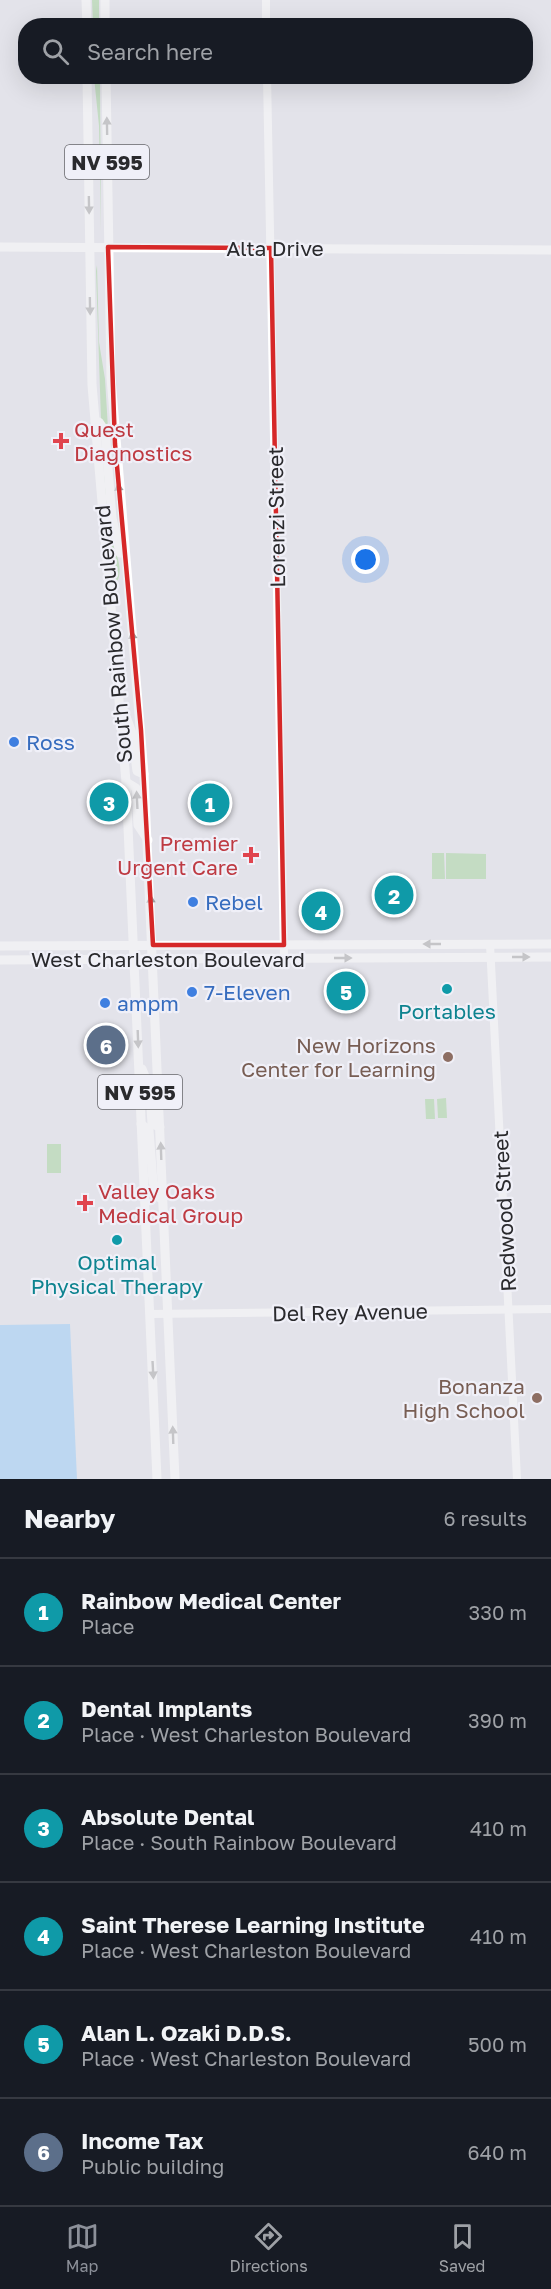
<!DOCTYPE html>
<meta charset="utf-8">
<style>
body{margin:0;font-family:"Golos Text",sans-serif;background:#242831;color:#f1f3f6}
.you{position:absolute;left:366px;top:560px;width:21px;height:21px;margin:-15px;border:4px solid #fff;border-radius:50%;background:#1a73e8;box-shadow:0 0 0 9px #1a73e833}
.badge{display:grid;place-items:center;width:39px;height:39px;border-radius:50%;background:#8c9099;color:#fff;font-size:20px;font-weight:700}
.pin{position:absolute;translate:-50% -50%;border:3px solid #fff;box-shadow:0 2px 6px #0006}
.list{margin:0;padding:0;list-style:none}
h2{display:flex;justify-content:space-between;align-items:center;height:78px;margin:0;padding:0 24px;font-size:26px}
h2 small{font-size:20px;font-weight:400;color:#9ea1a6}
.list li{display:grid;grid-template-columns:39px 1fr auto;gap:18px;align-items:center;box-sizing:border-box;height:108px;padding:0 24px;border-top:2px solid #363941}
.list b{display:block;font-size:22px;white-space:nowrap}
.list p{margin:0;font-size:20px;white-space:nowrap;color:#9ea1a6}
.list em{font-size:20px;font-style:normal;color:#9ea1a6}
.icon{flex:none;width:33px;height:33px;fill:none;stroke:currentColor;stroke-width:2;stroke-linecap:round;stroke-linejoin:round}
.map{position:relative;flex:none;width:551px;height:1479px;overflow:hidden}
.search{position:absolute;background:#171b24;box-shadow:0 6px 24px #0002;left:18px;right:18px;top:18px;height:66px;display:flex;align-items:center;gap:15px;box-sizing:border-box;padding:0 21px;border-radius:24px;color:#9ea1a6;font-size:22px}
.sheet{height:726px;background:#171b24}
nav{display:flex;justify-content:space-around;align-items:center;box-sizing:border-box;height:84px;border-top:2px solid #363941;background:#171b24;font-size:16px;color:#9ea1a6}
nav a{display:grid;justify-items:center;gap:3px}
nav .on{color:#8c9099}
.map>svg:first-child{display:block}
.green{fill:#9dd295}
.water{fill:#8fc8fa}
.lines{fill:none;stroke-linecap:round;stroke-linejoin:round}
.minor{stroke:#fff;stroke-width:8}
.major{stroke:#fff;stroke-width:9}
.oneway{fill:#9f9fa0}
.marked{fill:none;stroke:#d62828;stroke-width:4.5;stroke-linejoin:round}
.health-dot{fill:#e0444e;stroke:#f0f0f8;stroke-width:2}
.shop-dot{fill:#3f7fe0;stroke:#f0f0f8;stroke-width:2}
.culture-dot{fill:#0f9aa8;stroke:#f0f0f8;stroke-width:2}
.education-dot{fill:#8d6e63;stroke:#f0f0f8;stroke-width:2}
.labels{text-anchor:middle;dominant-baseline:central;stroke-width:4.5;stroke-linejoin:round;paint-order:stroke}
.shield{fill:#f0f0f8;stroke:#65656a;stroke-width:1.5}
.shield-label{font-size:20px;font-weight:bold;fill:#2a2a2d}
.street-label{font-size:21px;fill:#2a2a2d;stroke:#f0f0f8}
.health-label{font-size:21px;fill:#be3a42;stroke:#f0f0f8;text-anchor:start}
.shop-label{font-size:21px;fill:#366cbe;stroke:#f0f0f8;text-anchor:start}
.culture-label{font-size:21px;fill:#0d838f;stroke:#f0f0f8}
.education-label{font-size:21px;fill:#785e54;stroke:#f0f0f8;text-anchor:end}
</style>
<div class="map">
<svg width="551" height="1479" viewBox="0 0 551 1479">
<rect width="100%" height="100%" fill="#e3e3ea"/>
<g class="green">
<path d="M92 0H99V25H93Z"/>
<path d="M94 77H100L101 232 99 126Z"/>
<path d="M97 265 99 342 105 379 109 445 101 420 96 271Z"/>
<path d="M102 436C105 469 104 506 112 539 115 553 125 570 116 583L115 582Z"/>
<path d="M432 853H444L445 879H432Z"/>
<path d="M446 853 486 854V879H446Z"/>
<path d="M446 1098 447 1118H438L437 1099Z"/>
<path d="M425 1099H434L435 1119H426Z"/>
<rect x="47" y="1144" width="14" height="29"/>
</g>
<path class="water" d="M70 1324 77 1479H0V1325Z"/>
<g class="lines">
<g class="minor">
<path d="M266 0V26"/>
<path d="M267 76 284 958"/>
<path d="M490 944 517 1479"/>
<path d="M150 1314 551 1309"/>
</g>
<g class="major">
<path d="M86 0 87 26"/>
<path d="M105 0V26"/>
<path d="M87 76 92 385 126 782 157 1479"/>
<path d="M106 76 111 378 144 774 175 1479"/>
<path d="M0 247 551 250"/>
<path d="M95 421 99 422 105 431 112 518 120 553"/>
<path d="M124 711 132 733 137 771 144 774"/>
<path d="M126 782 136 788 138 825 148 840"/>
<path d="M0 946 551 944"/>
<path d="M0 960 551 957"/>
<path d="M142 1069 150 1089 152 1124 160 1127"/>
<path d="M141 1124 149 1130 153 1182 160 1198"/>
</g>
</g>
<defs><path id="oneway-solid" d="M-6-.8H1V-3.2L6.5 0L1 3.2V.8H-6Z" transform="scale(1.5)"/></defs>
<g class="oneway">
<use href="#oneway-solid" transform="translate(107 126) rotate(-91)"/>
<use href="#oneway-solid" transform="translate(89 205) rotate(89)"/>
<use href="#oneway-solid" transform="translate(90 306) rotate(89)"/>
<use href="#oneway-solid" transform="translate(119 492) rotate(-95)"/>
<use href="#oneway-solid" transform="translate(133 640) rotate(-96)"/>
<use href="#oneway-solid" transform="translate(137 800) rotate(-93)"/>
<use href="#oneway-solid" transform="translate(151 904) rotate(-92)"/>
<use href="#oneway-solid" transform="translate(432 944) rotate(180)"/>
<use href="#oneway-solid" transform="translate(521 957)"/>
<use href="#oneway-solid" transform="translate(343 958)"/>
<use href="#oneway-solid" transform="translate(138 1039) rotate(88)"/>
<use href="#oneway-solid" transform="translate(161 1151) rotate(-92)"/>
<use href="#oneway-solid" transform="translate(153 1370) rotate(87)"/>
<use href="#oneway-solid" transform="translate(173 1435) rotate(-92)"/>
</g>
<path d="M0 0H551V1479H0ZM108 247 271 248 284 945H153L141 730 115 444Z" fill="#e3e3ea" fill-opacity=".55" fill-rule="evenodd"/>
<path class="marked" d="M108 247 271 248 284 945H153L141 730 115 444Z"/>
<g class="health-dot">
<path d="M58 432h6v6h6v6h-6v6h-6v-6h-6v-6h6z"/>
<path d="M248 846h6v6h6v6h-6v6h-6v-6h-6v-6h6z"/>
<path d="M82 1194h6v6h6v6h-6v6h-6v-6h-6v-6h6z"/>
</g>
<g class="shop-dot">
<circle cx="14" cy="742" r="6"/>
<circle cx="193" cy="902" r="6"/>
<circle cx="192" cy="992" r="6"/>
<circle cx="105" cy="1003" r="6"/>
</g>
<g class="culture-dot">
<circle cx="447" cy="989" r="6"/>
<circle cx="117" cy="1240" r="6"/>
</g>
<g class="education-dot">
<circle cx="448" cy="1057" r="6"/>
<circle cx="537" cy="1398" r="6"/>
</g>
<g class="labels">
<g class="shield">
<rect x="65" y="145" width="84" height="34" rx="4.5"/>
<rect x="98" y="1075" width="84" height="34" rx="4.5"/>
</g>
<g class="shield-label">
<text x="107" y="162">NV 595</text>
<text x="140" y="1092">NV 595</text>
</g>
<g class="street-label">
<text x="275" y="248">Alta Drive</text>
<text transform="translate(276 517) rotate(-91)">Lorenzi Street</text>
<text transform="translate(113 634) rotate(-95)">South Rainbow Boulevard</text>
<text x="168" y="959">West Charleston Boulevard</text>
<text transform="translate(504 1211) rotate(-93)">Redwood Street</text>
<text transform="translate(350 1312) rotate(-1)">Del Rey Avenue</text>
</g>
<g class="health-label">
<text x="74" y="429">Quest<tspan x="74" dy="24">Diagnostics</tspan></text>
<text x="238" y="843" text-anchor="end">Premier<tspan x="238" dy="24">Urgent Care</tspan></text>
<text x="98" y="1191">Valley Oaks<tspan x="98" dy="24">Medical Group</tspan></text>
</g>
<g class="shop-label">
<text x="26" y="742">Ross</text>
<text x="205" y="902">Rebel</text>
<text x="204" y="992">7-Eleven</text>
<text x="117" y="1003">ampm</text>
</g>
<g class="culture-label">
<text x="447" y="1011">Portables</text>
<text x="117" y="1262">Optimal<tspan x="117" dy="24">Physical Therapy</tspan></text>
</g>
<g class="education-label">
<text x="436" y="1045">New Horizons<tspan x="436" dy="24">Center for Learning</tspan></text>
<text x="525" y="1386">Bonanza<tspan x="525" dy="24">High School</tspan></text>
</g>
</g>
</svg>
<div class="you"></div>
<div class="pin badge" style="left:210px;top:803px;background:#0f9aa8">1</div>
<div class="pin badge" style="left:394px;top:895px;background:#0f9aa8">2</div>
<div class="pin badge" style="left:109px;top:802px;background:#0f9aa8">3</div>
<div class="pin badge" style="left:321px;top:911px;background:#0f9aa8">4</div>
<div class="pin badge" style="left:346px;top:991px;background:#0f9aa8">5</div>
<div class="pin badge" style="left:106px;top:1045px;background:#5c6f8a">6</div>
<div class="search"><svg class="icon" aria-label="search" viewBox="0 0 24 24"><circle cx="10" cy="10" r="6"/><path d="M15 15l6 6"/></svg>Search here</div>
</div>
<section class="sheet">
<h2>Nearby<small>6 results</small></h2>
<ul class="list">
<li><span class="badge" style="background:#0f9aa8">1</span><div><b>Rainbow Medical Center</b><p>Place</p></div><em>330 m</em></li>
<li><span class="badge" style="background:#0f9aa8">2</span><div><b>Dental Implants</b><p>Place · West Charleston Boulevard</p></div><em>390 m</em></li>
<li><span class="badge" style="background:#0f9aa8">3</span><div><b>Absolute Dental</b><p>Place · South Rainbow Boulevard</p></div><em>410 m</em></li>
<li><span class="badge" style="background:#0f9aa8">4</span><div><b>Saint Therese Learning Institute</b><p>Place · West Charleston Boulevard</p></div><em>410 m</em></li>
<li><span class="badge" style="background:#0f9aa8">5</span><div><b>Alan L. Ozaki D.D.S.</b><p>Place · West Charleston Boulevard</p></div><em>500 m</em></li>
<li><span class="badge" style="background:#5c6f8a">6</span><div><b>Income Tax</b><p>Public building</p></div><em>640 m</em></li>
</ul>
</section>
<nav>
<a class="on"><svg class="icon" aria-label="map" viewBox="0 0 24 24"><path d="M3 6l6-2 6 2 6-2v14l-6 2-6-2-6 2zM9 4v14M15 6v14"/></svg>Map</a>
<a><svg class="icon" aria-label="directions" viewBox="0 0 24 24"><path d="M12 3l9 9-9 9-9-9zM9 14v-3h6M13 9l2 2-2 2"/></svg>Directions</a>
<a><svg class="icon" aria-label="saved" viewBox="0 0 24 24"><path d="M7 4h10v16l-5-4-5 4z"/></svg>Saved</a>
</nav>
